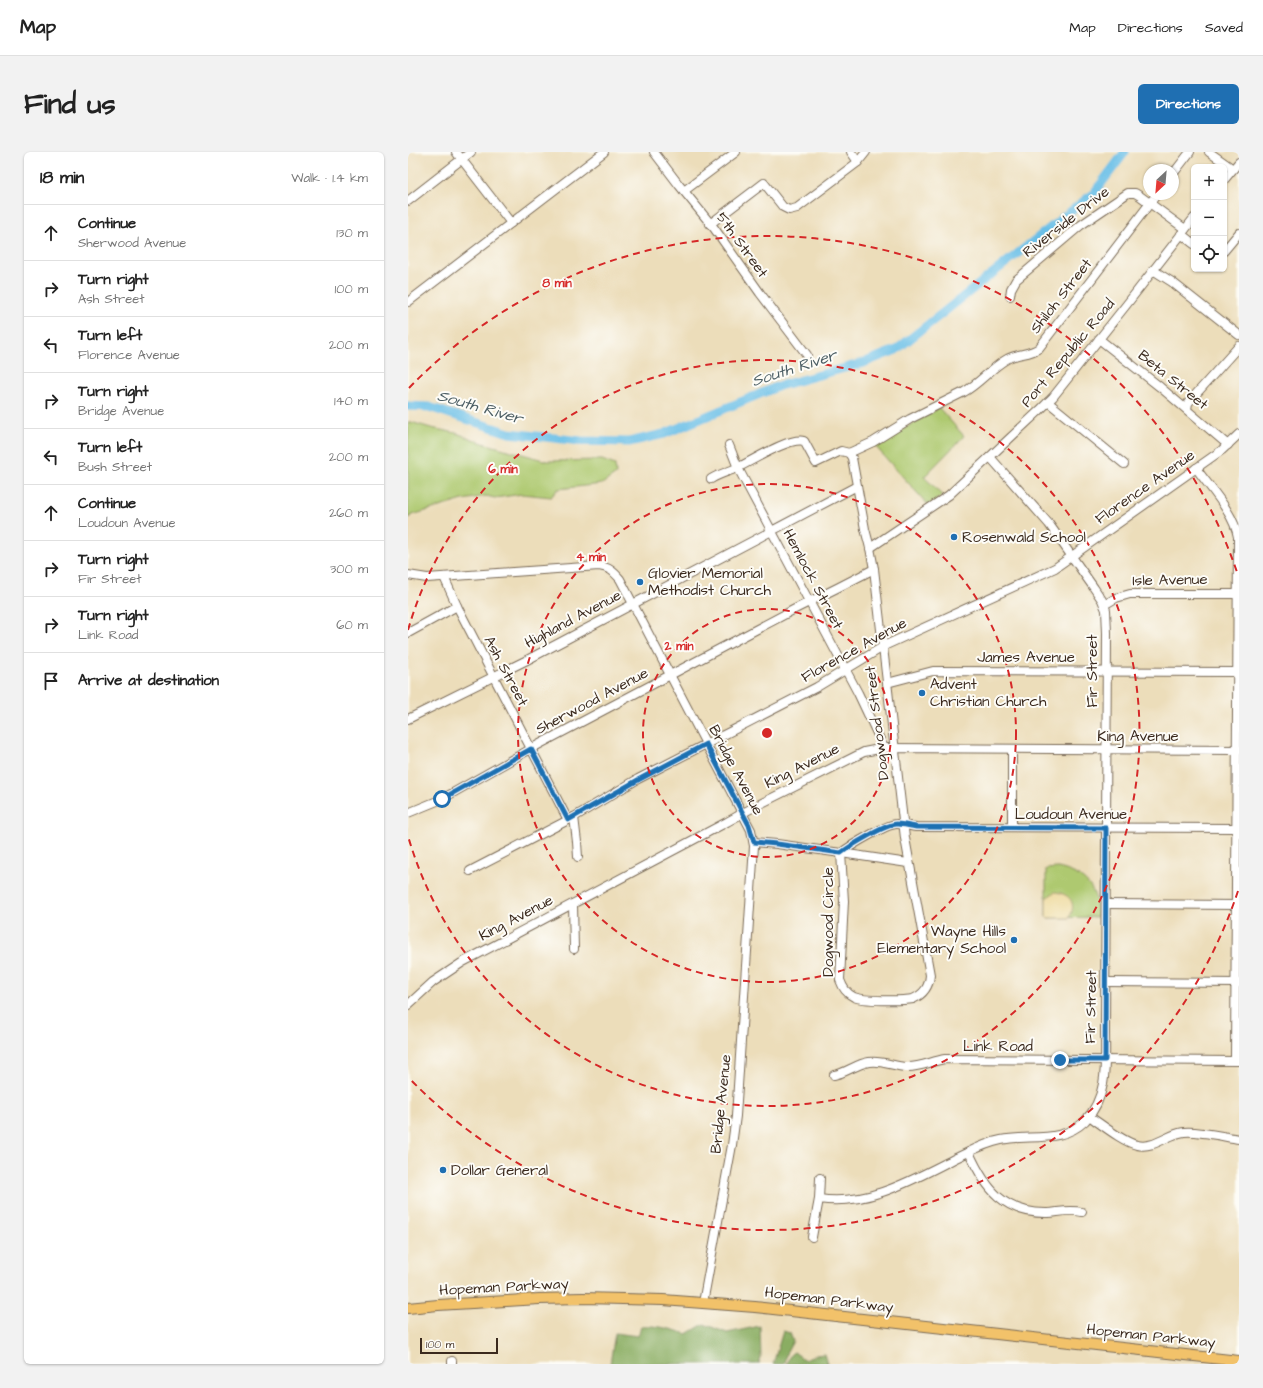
<!DOCTYPE html>
<meta charset="utf-8">
<style>
body{margin:0;font-family:"Architects Daughter",sans-serif;background:#f2f2f2;color:#222}
.controls{position:absolute;right:12px;top:12px;display:grid;overflow:hidden;border-radius:6px;box-shadow:0 1px 3px #0004}
.controls button{width:36px;height:36px;display:grid;place-items:center;padding:0;border:0;border-bottom:1px solid #e0e0e0;background:#fff;color:#222;font:20px sans-serif}
.compass{position:absolute;left:735px;top:12px;width:36px;height:36px;border-radius:50%;background:#fff;box-shadow:0 1px 3px #0004;rotate:206deg}
.scale{position:absolute;left:12px;bottom:10px;width:78px;box-sizing:border-box;padding-left:4px;border:2px solid #3b2a1e;border-top:0;font-size:11px;line-height:14px;white-space:nowrap;color:#3b2a1e;-webkit-text-stroke:3px #fdfcf7;paint-order:stroke}
.stop{position:absolute;width:12px;height:12px;margin:-9px;border:3px solid #1f6fb2;border-radius:50%;background:#fff}
.stop.end{background:#1f6fb2;border-color:#fff;box-shadow:0 1px 4px #0008}
.list{margin:0;padding:0;list-style:none}
h2{display:flex;justify-content:space-between;align-items:center;height:52px;margin:0;padding:0 16px;font-size:17px}
h2 small{font-size:13px;font-weight:400;color:#767676}
.list li{display:grid;grid-template-columns:26px 1fr auto;gap:12px;align-items:center;box-sizing:border-box;height:56px;padding:0 16px;border-top:1px solid #e0e0e0}
.list b{display:block;font-size:15px;white-space:nowrap}
.list p{margin:0;font-size:13px;white-space:nowrap;color:#767676}
.list em{font-size:13px;font-style:normal;color:#767676}
.icon{flex:none;width:22px;height:22px;fill:none;stroke:currentColor;stroke-width:2;stroke-linecap:round;stroke-linejoin:round}
.map{position:relative;flex:none;width:831px;height:1212px;overflow:hidden;border-radius:6px}
header{display:flex;align-items:center;gap:24px;box-sizing:border-box;height:56px;padding:0 20px;background:#fff;border-bottom:1px solid #e0e0e0}
header strong{font-size:19px}
nav{display:flex;gap:22px;margin-inline-start:auto;font-size:14px}
.intro{display:flex;align-items:center;justify-content:space-between;box-sizing:border-box;height:96px;padding:0 24px}
h1{margin:0;font-size:28px}
.button{padding:10px 18px;border-radius:6px;background:#1f6fb2;color:#fff;font-size:14px;font-weight:700}
main{display:flex;gap:24px;padding:0 24px}
aside{flex:1;background:#fff;border-radius:6px;box-shadow:0 1px 3px #0004}
.map>svg:first-child{display:block}
.green{fill:#aec970;stroke:#747a47}
.forest{fill:#8aad62;stroke:#626c40}
.sand{fill:#eeda9e;stroke:#94825e}
.lines{fill:none;stroke-linecap:round;stroke-linejoin:round}
.river{stroke:#6bbfe7;stroke-width:9}
.minor-casing{stroke:#796955;stroke-width:10}
.major-casing{stroke:#796955;stroke-width:12}
.minor{stroke:#fff;stroke-width:8}
.major{stroke:#f2c26a;stroke-width:10}
.route{stroke:#1f6fb2;stroke-width:5}
.ring{fill:none;stroke:#d62828;stroke-width:2;stroke-dasharray:7 5}
.poi-dot{fill:#1f6fb2;stroke:#fdfcf7;stroke-width:1.5}
.labels{text-anchor:middle;dominant-baseline:central;stroke-width:4;stroke-linejoin:round;paint-order:stroke}
.street-label{font-size:15px;fill:#3b2a1e;stroke:#fdfcf7}
.poi-label{font-size:15px;fill:#3b2a1e;stroke:#fdfcf7;text-anchor:start}
.water-label{font-size:16px;font-style:italic;fill:#4c5e64;stroke:#fdfcf7}
.centre{fill:#d62828;stroke:#fdfcf7;stroke-width:2}
.ring-label{font-size:12px;text-anchor:middle;font-weight:bold;fill:#d62828;stroke:#fdfcf7;stroke-width:4;stroke-linejoin:round;paint-order:stroke}
</style>
<header>
<strong>Map</strong>
<nav><a>Map</a><a>Directions</a><a>Saved</a></nav>
</header>
<div class="intro"><h1>Find us</h1><a class="button">Directions</a></div>
<main>
<aside>
<h2>18 min<small>Walk · 1.4 km</small></h2>
<ul class="list">
<li><svg class="icon" aria-label="ahead" viewBox="0 0 24 24"><path d="M12 20V5M6 11l6-6 6 6"/></svg><div><b>Continue</b><p>Sherwood Avenue</p></div><em>130 m</em></li>
<li><svg class="icon" aria-label="right" viewBox="0 0 24 24"><path d="M7 20v-9h11M14 6l5 5-5 5"/></svg><div><b>Turn right</b><p>Ash Street</p></div><em>100 m</em></li>
<li><svg class="icon" aria-label="left" viewBox="0 0 24 24"><path d="M17 20v-9H6M10 6l-5 5 5 5"/></svg><div><b>Turn left</b><p>Florence Avenue</p></div><em>200 m</em></li>
<li><svg class="icon" aria-label="right" viewBox="0 0 24 24"><path d="M7 20v-9h11M14 6l5 5-5 5"/></svg><div><b>Turn right</b><p>Bridge Avenue</p></div><em>140 m</em></li>
<li><svg class="icon" aria-label="left" viewBox="0 0 24 24"><path d="M17 20v-9H6M10 6l-5 5 5 5"/></svg><div><b>Turn left</b><p>Bush Street</p></div><em>200 m</em></li>
<li><svg class="icon" aria-label="ahead" viewBox="0 0 24 24"><path d="M12 20V5M6 11l6-6 6 6"/></svg><div><b>Continue</b><p>Loudoun Avenue</p></div><em>260 m</em></li>
<li><svg class="icon" aria-label="right" viewBox="0 0 24 24"><path d="M7 20v-9h11M14 6l5 5-5 5"/></svg><div><b>Turn right</b><p>Fir Street</p></div><em>300 m</em></li>
<li><svg class="icon" aria-label="right" viewBox="0 0 24 24"><path d="M7 20v-9h11M14 6l5 5-5 5"/></svg><div><b>Turn right</b><p>Link Road</p></div><em>60 m</em></li>
<li><svg class="icon" aria-label="arrive" viewBox="0 0 24 24"><path d="M6 21V4h12l-3 4 3 4H6"/></svg><div><b>Arrive at destination</b></div></li>
</ul>
</aside>
<div class="map">
<svg width="831" height="1212" viewBox="0 0 831 1212">
<rect width="100%" height="100%" fill="#fdfcf7"/>
<filter id="ink" filterUnits="userSpaceOnUse"><feTurbulence type="fractalNoise" baseFrequency=".025" numOctaves="2"/><feDisplacementMap in="SourceGraphic" scale="8" xChannelSelector="R" yChannelSelector="G"/><feConvolveMatrix kernelMatrix="1 2 1 2 8 2 1 2 1" color-interpolation-filters="sRGB"/></filter>
<filter id="wash" filterUnits="userSpaceOnUse"><feTurbulence type="fractalNoise" baseFrequency=".012" numOctaves="4" result="noise"/><feDisplacementMap in="SourceGraphic" scale="16" xChannelSelector="R" yChannelSelector="G"/><feGaussianBlur stdDeviation="0.9" result="paint"/><feColorMatrix in="noise" values="0 0 0 0 0 0 0 0 0 0 0 0 0 0 0 0 0 1.4 0 .05"/><feComposite in="paint" operator="in"/></filter>
<g filter="url(#wash)">
<rect width="100%" height="100%" fill="#ecddba"/>
<g class="green">
<path d="M531 256 556 284 516 325 535 343 521 354 467 294Z"/>
<path d="M0 270H3L23 276 48 281 75 291 139 309 194 308 207 313 208 322 194 332 150 337 143 345 114 342 87 346 78 344 55 348 4 363 0 367Z"/>
<path d="M650 716C677 722 691 737 689 765L640 766 638 765V717Z"/>
</g>
<g class="forest">
<path d="M296 1172 319 1181 352 1174 353 1206 351 1212H202L207 1181 230 1184 233 1174C250 1173 263 1177 279 1182Z"/>
<path d="M375 1179 382 1181 385 1189 378 1202 376 1212H365Z"/>
<path d="M386 1200 397 1208 408 1203 416 1202 419 1212H378L382 1203Z"/>
</g>
<path class="sand" d="M647 740C663 742 669 752 661 766H640L638 765V746Z"/>
<g class="lines">
<path class="river" d="M0 254 21 255 101 281 173 289 221 290 256 282 371 234 455 211 488 198 686 41 717 0"/>
</g>
</g>
<g filter="url(#ink)">
<g class="lines">
<defs>
<g id="minor">
<path d="M48 0 103 71"/>
<path d="M246 0 271 33 306 76 352 141 399 203"/>
<path d="M443 0 450 10"/>
<path d="M801 0 825 17"/>
<path d="M765 22 782 0"/>
<path d="M816 28 831 10"/>
<path d="M276 39 328 0"/>
<path d="M0 49 63 0"/>
<path d="M302 72 356 31 375 55 381 58 389 56 450 10 458 0"/>
<path d="M773 82 786 92"/>
<path d="M816 99 831 81"/>
<path d="M745 118 764 130 831 183"/>
<path d="M602 144 603 137 608 128 673 73 720 41H727L732 44 777 77"/>
<path d="M0 150 196 0"/>
<path d="M691 187 752 235 820 293"/>
<path d="M640 250 716 312"/>
<path d="M779 257 780 251 831 194"/>
<path d="M321 293 330 316 450 541 476 596"/>
<path d="M441 301 444 306 457 377 462 396 466 417 497 686 522 823C521 835 516 842 505 847 494 849 455 849 446 845 438 841 435 836 432 828L436 749 433 701 500 711"/>
<path d="M441 301 465 290 502 267 556 240C572 231 583 216 599 207 609 201 622 203 631 196L749 42"/>
<path d="M788 316C802 336 826 361 830 385L827 909"/>
<path d="M303 327C313 321 320 320 329 316 344 309 381 285 396 289L408 311 433 299 441 301"/>
<path d="M462 396 541 343 632 258 645 245 719 152 786 66"/>
<path d="M0 423 19 426 191 414C201 415 206 420 212 427L343 678 346 694 328 964 324 993 295 1151"/>
<path d="M36 425 49 454 160 668"/>
<path d="M696 453 708 446 722 442H831"/>
<path d="M0 481 49 454"/>
<path d="M479 531 525 519 831 520"/>
<path d="M0 567 117 509 449 334"/>
<path d="M604 597V675"/>
<path d="M0 661 34 647 128 594 387 457 431 435 466 417"/>
<path d="M166 665 169 690 170 705"/>
<path d="M346 690 369 692 433 701C442 694 478 672 489 672 495 672 501 674 508 675L831 676"/>
<path d="M62 719 166 665 230 627 409 535 478 493 647 416 814 298 831 282"/>
<path d="M165 752 166 797"/>
<path d="M698 752 831 753"/>
<path d="M698 830 831 831"/>
<path d="M0 853 25 830 55 810 319 670 344 656 456 600 476 596 831 598"/>
<path d="M426 923C438 921 448 912 461 910 473 908 485 914 498 915 511 916 524 909 537 907L831 909"/>
<path d="M681 964C693 972 715 990 729 993 747 997 759 982 776 980 789 978 817 985 831 987"/>
<path d="M561 1000C577 1036 596 1062 640 1061 652 1060 662 1057 674 1060"/>
<path d="M411 1047C459 1055 506 1027 548 1006 563 999 577 991 593 988 622 982 653 992 677 969 701 944 697 909 697 877L699 481 698 458 694 448 686 436 641 372 582 305"/>
<path d="M404 1085 411 1047 412 1026"/>
<path d="M44 1212V1209"/>
</g>
<path id="major" d="M0 1156 30 1153 131 1147 175 1146 255 1148 347 1155 831 1209"/>
</defs>
<use href="#minor" class="minor-casing"/>
<use href="#major" class="major-casing"/>
<use href="#minor" class="minor"/>
<use href="#major" class="major"/>
</g>
</g>
<g class="lines" filter="url(#ink)">
<path class="route" d="M34 647 123 597 160 668 230 628 298 592 341 673 346 690 369 692 433 701C442 694 478 672 489 672 495 672 501 674 508 675L698 676 697 908H652"/>
</g>
<g class="ring">
<circle cx="359" cy="581" r="124"/>
<circle cx="359" cy="581" r="249"/>
<path d="M0 478A373 373 0 1 1 0 684"/>
<path d="M830 739A497 497 0 0 1 1 926M1 236A497 497 0 0 1 830 423"/>
</g>
<g class="poi-dot">
<circle cx="546" cy="385" r="4"/>
<circle cx="232" cy="430" r="4"/>
<circle cx="514" cy="541" r="4"/>
<circle cx="606" cy="788" r="4"/>
<circle cx="35" cy="1018" r="4"/>
</g>
<g class="labels">
<g class="street-label">
<text transform="translate(658 70) rotate(-38)">Riverside Drive</text>
<text transform="translate(334 93) rotate(54)">5th Street</text>
<text transform="translate(653 144) rotate(-52)">Shiloh Street</text>
<text transform="translate(660 201) rotate(-50)">Port Republic Road</text>
<text transform="translate(765 228) rotate(39)">Beta Street</text>
<text transform="translate(737 335) rotate(-35)">Florence Avenue</text>
<text transform="translate(405 427) rotate(62)">Hemlock Street</text>
<text transform="translate(762 428) rotate(-1)">Isle Avenue</text>
<text transform="translate(165 467) rotate(-28)">Highland Avenue</text>
<text transform="translate(446 498) rotate(-29)">Florence Avenue</text>
<text x="618" y="505">James Avenue</text>
<text transform="translate(98 519) rotate(62)">Ash Street</text>
<text transform="translate(684 519) rotate(-90)">Fir Street</text>
<text transform="translate(184 549) rotate(-28)">Sherwood Avenue</text>
<text transform="translate(469 571) rotate(-97)">Dogwood Street</text>
<text x="730" y="584">King Avenue</text>
<text transform="translate(394 614) rotate(-27)">King Avenue</text>
<text transform="translate(328 618) rotate(62)">Bridge Avenue</text>
<text x="663" y="662">Loudoun Avenue</text>
<text transform="translate(108 766) rotate(-28)">King Avenue</text>
<text transform="translate(420 770) rotate(-90)">Dogwood Circle</text>
<text transform="translate(683 855) rotate(-89)">Fir Street</text>
<text x="590" y="894">Link Road</text>
<text transform="translate(313 952) rotate(-84)">Bridge Avenue</text>
<text transform="translate(96 1135) rotate(-3)">Hopeman Parkway</text>
<text transform="translate(421 1148) rotate(7)">Hopeman Parkway</text>
<text transform="translate(743 1184) rotate(6)">Hopeman Parkway</text>
</g>
<g class="poi-label">
<text x="554" y="385">Rosenwald School</text>
<text x="240" y="421">Glovier Memorial<tspan x="240" dy="17">Methodist Church</tspan></text>
<text x="522" y="532">Advent<tspan x="522" dy="17">Christian Church</tspan></text>
<text x="598" y="779" text-anchor="end">Wayne Hills<tspan x="598" dy="17">Elementary School</tspan></text>
<text x="43" y="1018">Dollar General</text>
</g>
<g class="water-label">
<text transform="translate(386 216) rotate(-18)">South River</text>
<text transform="translate(72 255) rotate(16)">South River</text>
</g>
</g>
<circle cx="359" cy="581" r="6" class="centre"/>
<g class="ring-label">
<text x="149" y="135">8 min</text>
<text x="95" y="321">6 min</text>
<text x="183" y="409">4 min</text>
<text x="271" y="498">2 min</text>
</g>
</svg>
<div class="controls">
<button>+</button>
<button>−</button>
<button><svg class="icon" aria-label="locate" viewBox="0 0 24 24"><circle cx="12" cy="12" r="6"/><path d="M12 2v4M12 18v4M2 12h4M18 12h4"/></svg></button>
</div>
<svg class="compass" viewBox="-18 -18 36 36"><path d="M0-13l5 13h-10z" fill="#e53935"/><path d="M0 13l5-13h-10z" fill="#767676"/></svg>
<div class="scale">100 m</div>
<div class="stop" style="left:34px;top:647px"></div>
<div class="stop end" style="left:652px;top:908px"></div>
</div>
</main>
